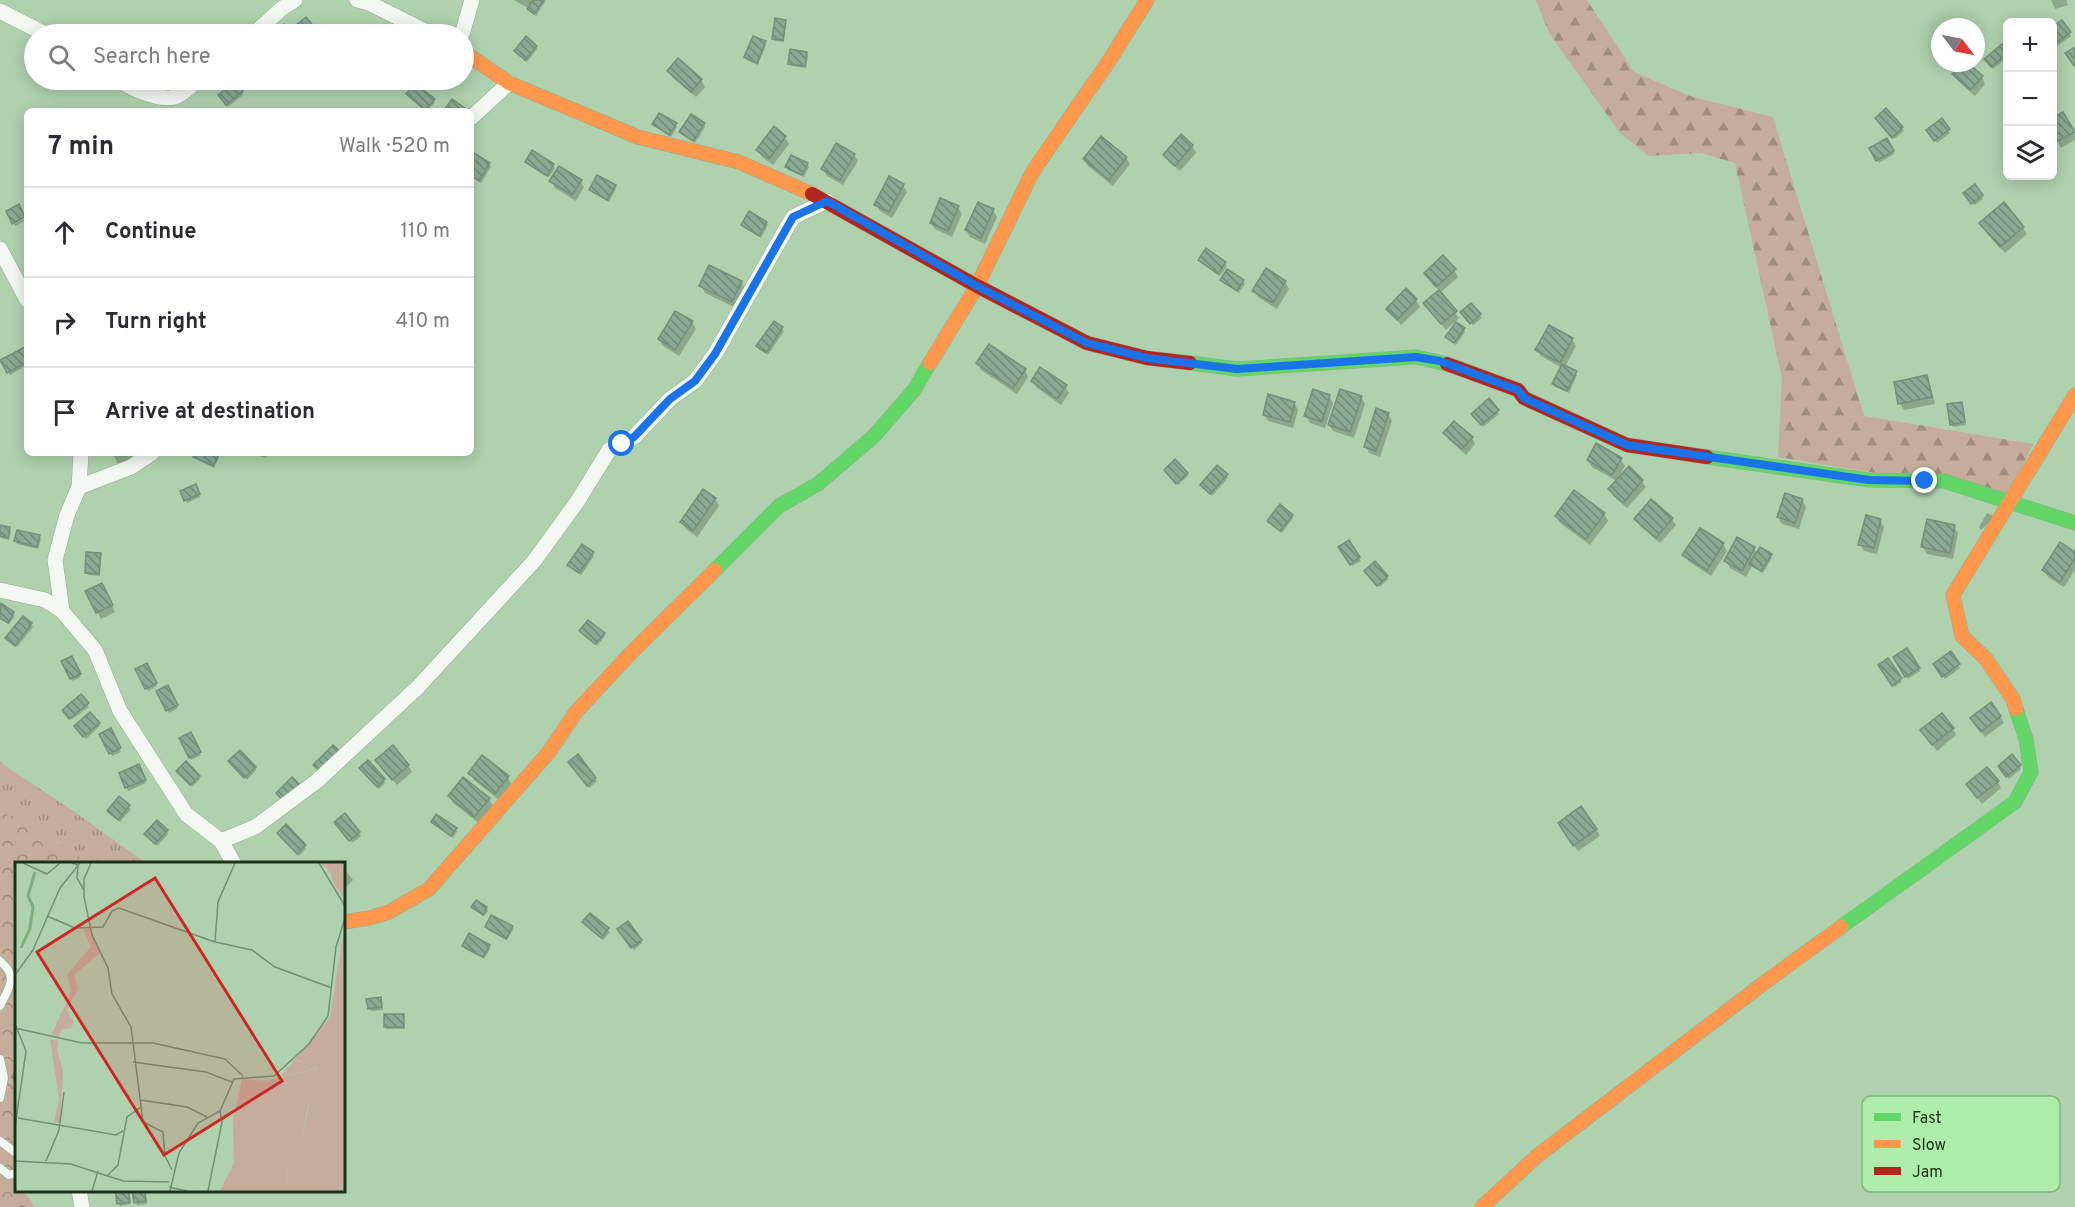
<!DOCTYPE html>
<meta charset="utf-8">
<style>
body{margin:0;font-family:Overpass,sans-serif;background:#f2f2f3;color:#2b2b33}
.controls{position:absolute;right:18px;top:18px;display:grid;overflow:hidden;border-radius:9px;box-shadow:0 3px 15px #0003}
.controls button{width:54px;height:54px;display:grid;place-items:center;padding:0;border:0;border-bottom:2px solid #e1e1e2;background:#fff;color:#2b2b33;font:30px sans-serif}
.compass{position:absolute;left:1931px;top:18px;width:54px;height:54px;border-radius:50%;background:#fff;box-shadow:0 3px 15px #0003;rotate:122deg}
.stop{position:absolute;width:18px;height:18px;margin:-14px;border:4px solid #1a73e8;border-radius:50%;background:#fff}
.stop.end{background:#1a73e8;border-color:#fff;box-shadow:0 2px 6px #0008}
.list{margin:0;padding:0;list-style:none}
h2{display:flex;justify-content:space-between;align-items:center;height:78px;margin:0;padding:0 24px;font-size:26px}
h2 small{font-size:20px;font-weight:400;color:#7c7c81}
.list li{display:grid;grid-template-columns:39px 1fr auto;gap:18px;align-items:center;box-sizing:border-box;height:90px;padding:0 24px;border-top:2px solid #e1e1e2}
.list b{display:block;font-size:22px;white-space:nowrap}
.list em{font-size:20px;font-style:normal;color:#7c7c81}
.icon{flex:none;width:33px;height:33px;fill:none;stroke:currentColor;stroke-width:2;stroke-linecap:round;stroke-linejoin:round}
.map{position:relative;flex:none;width:2075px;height:1207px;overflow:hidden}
.search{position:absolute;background:#fff;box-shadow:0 3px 15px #0003;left:24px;top:24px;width:450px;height:66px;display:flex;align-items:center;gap:15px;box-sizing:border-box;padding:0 21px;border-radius:33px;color:#7c7c81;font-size:22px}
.panel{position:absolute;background:#fff;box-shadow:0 3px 15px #0003;left:24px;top:108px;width:450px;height:348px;border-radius:9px}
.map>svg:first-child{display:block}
.grass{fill:url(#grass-tufts)}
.forest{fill:url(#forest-firs)}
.park{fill:url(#park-crowns)}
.shadow{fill:#0003}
.building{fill:url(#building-back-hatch);stroke:#73907b;stroke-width:1.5}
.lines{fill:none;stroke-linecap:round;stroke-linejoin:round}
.lane-casing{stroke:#91ac90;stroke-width:9}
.street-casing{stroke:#91ac90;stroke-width:16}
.fast-casing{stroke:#91ac90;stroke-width:15}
.slow-casing{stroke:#91ac90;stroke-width:15}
.jam-casing{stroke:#91ac90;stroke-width:15}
.lane{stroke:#f3f8f3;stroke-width:8}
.street{stroke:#f3f8f3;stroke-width:15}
.fast{stroke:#63d668;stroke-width:14}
.slow{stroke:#ff974d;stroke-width:14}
.jam{stroke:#b3261e;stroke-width:14}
.route{stroke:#1a73e8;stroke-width:8}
.inset-river{fill:none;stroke:#7db07b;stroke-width:3}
.inset-road{fill:none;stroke:#739172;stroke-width:1.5}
.view{fill:#cd2827;fill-opacity:0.15;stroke:#cd2827;stroke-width:3}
.inset-edge{fill:none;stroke:#1a3219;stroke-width:3}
.key{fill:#afedab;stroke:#82b57f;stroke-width:1.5}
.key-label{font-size:16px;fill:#1a3219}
</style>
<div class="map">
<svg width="2075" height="1207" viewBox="0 0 2075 1207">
<defs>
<pattern id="grass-tufts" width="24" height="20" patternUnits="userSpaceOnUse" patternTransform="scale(1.5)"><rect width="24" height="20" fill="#c6ad9b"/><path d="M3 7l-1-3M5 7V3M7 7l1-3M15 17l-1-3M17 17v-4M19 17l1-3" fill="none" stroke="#a08d7e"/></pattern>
<pattern id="forest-firs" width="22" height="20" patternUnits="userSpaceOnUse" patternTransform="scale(1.5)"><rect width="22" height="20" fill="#c6ad9b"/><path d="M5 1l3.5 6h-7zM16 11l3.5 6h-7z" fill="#a08d7e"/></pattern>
<pattern id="park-crowns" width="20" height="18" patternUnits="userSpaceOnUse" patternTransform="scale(1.5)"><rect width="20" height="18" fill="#c6ad9b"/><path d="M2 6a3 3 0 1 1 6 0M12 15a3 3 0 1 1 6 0" fill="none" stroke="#a08d7e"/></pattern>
<pattern id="building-back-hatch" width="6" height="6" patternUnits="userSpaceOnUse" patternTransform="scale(1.5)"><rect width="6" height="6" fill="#8aaa93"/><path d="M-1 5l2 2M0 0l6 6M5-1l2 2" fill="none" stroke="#708b77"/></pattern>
</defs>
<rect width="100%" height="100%" fill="#afd1ae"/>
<path class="grass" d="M0 760 4 765 69 808 146 863H88L44 832 0 812Z"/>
<path class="forest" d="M1536 0H1587L1634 72 1690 96 1773 117 1864 416 2033 444 2010 495 1778 457 1782 378 1735 163 1701 153 1649 156 1620 133 1549 33Z"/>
<path class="park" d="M0 812 44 832 88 863 16 864V1190L24 1191 35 1207H0Z"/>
<g class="shadow">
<path d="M514 0H544L545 2 536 16 528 8Z"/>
<path d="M2051 0H2066L2068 5 2055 9Z"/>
<path d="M785 21 786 24 784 42 775 41 774 38Z"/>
<path d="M2061 22 2071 36 2056 47 2052 42V28Z"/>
<path d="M765 43 766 45 758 65 747 60 745 57Z"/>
<path d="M536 47 537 49 527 62 517 54Z"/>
<path d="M806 53 808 56 806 68 791 66 789 63Z"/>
<path d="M2008 53V57L1993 69 1988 62Z"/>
<path d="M678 61 701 80 705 87 696 97 673 78 669 72Z"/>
<path d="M1964 63 1982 77 1985 84 1975 96 1958 81 1954 74Z"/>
<path d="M73 80H82L79 84Z"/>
<path d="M236 83 244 94 228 107 222 98Z"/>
<path d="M408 95 433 100 435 103 426 111Z"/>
<path d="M1886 110 1904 131 1894 139 1878 121Z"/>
<path d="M2063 114 2075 135V140L2061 148 2052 133Z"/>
<path d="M1942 120 1950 133 1937 143 1928 130Z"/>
<path d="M654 124H675L677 127 671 137Z"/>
<path d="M704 124 705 127 695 143 681 132Z"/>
<path d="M785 137 789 144 773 165 762 157 758 150Z"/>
<path d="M1181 137 1192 146 1196 153 1180 171 1169 162 1165 155Z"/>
<path d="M1886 140 1894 154 1879 163 1871 149Z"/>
<path d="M854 155 858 161 843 185 827 176 823 169Z"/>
<path d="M1126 158 1130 164 1113 186 1088 166 1084 160Z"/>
<path d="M471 161 489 164 491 167 481 183 471 176Z"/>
<path d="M527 162 553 165 555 168 549 177Z"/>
<path d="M807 164 809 167 804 177 788 170 787 167Z"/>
<path d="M551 181H580L584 187 576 201 555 188Z"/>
<path d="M903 185 907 192 892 218 880 211 876 205Z"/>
<path d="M1974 186 1983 199 1974 205 1965 193Z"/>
<path d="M615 187 616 189 609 202 591 190Z"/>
<path d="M958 207 962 214 952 237 935 229 931 223Z"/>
<path d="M993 210 997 217 985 244 970 237 966 230Z"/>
<path d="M25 219 26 220 15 226 14 224Z"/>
<path d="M766 223 768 225 761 238 743 225Z"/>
<path d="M2023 228 2027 234 2005 253 1985 230Z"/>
<path d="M1199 260 1225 263 1227 266 1220 276Z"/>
<path d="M1454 270 1458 277 1440 293 1459 318 1446 330 1425 304 1439 291 1426 273Z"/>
<path d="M1222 280 1243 281 1245 284 1239 293Z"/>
<path d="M741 282 745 289 736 308 705 293 701 286Z"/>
<path d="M1285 282 1289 289 1277 309 1258 297 1254 291Z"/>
<path d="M1416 300 1420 307 1401 325 1388 309Z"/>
<path d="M1471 305 1482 318 1473 325 1464 315Z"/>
<path d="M692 322 696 329 679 356 663 346 659 339Z"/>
<path d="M774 323 784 331 768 355 758 346Z"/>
<path d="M1464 329 1465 332 1456 345 1449 340 1447 337Z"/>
<path d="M1572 339 1576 346 1565 367 1577 375 1569 393 1555 387 1554 384 1562 368 1541 356 1537 350Z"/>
<path d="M27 354V365L10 375 2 361Z"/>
<path d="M977 363 1025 370 1028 377 1017 394 981 370Z"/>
<path d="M1927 377 1930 384 1935 404 1904 410 1900 403Z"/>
<path d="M1033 381 1065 386 1069 393 1061 405 1037 388Z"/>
<path d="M1329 396 1333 403 1325 428 1310 423 1306 416Z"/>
<path d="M1361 397 1365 404 1354 438 1333 431 1329 425Z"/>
<path d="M1489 400 1499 414 1483 427 1475 417Z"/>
<path d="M1294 403 1298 410 1293 428 1268 421 1264 414Z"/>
<path d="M1963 406 1966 425 1953 427 1952 424Z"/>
<path d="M1388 414 1392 421 1380 457 1369 453 1365 446Z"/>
<path d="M1445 434 1472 438 1475 444 1466 455 1449 440Z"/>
<path d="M112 453H148L120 467Z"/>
<path d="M197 453H213L218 455 219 458 214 468 197 459 195 457Z"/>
<path d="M249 453H267L266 458Z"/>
<path d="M1588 460H1621L1625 466 1618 478 1642 481 1646 487 1627 508 1613 496 1610 489 1617 481 1592 467Z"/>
<path d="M1167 473 1187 474 1188 476 1178 485Z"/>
<path d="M1226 475 1228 478 1212 496 1202 486Z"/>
<path d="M197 489 200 497 187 503 186 500Z"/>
<path d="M704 491 715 499 719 506 697 537 686 529 682 522Z"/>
<path d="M1802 500 1806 507 1799 529 1782 524 1778 517Z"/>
<path d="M1987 513 1996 517 1981 530 1979 527Z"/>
<path d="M1604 514 1608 521 1590 545 1560 523 1557 517Z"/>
<path d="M1292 516 1293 518 1282 533 1269 521Z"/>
<path d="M1672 519 1676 525 1660 543 1640 526 1636 520Z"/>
<path d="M1880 520 1884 527 1877 554 1864 551 1860 544Z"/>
<path d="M1954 527 1958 533 1953 559 1927 554 1923 547Z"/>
<path d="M9 528 11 531 9 540 1 538 0 532Z"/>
<path d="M39 537 41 539 38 549 17 544 16 541Z"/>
<path d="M1348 542 1361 561 1352 566 1340 547Z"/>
<path d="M1723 544 1727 551 1711 576 1688 561 1684 555Z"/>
<path d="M1754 548 1757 554 1771 556 1772 558 1763 573 1752 566 1746 577 1730 568 1726 561Z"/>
<path d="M592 553 594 556 581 575 571 568 569 565Z"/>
<path d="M2075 554V570L2064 587 2048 577 2044 570Z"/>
<path d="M100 555 101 558 100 576 88 575 87 573Z"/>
<path d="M1367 574 1387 577 1388 579 1380 587Z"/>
<path d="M87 591H105L115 612 101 619Z"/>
<path d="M1 605 15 616 9 624 0 619Z"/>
<path d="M31 624 33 627 17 647 9 641 7 638Z"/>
<path d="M581 632 603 634 605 636 597 646Z"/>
<path d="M1906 650 1920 671 1908 679 1895 658Z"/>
<path d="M1951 654 1960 668 1945 679 1935 665Z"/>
<path d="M71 658 81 677 72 681 63 662Z"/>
<path d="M1888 660 1902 682 1894 687 1880 666Z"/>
<path d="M147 665 157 686 148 691 137 669Z"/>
<path d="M168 687 178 708 169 713 158 691Z"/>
<path d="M87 704 89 707 71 720 66 713Z"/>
<path d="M2000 716 2004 723 1985 737 1976 725Z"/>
<path d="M98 724 100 726 86 739 77 729Z"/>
<path d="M1953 729 1956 735 1937 751 1926 737Z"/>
<path d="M111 730 121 752 112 756 101 734Z"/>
<path d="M190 734 201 755 191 760 181 738Z"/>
<path d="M2012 756 2021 769 2009 779 2001 769Z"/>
<path d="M377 761 408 765 412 772 397 785Z"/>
<path d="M232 764 255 767 256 770 247 780Z"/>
<path d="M571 765 595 779 597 781 589 788Z"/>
<path d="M140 769 146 783 128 791 121 774Z"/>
<path d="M362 771 384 780 385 783 379 789Z"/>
<path d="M470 773 508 777 511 784 499 800 474 780Z"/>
<path d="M179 774 199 777 200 779 192 787Z"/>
<path d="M1998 782 2001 788 1982 804 1972 791Z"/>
<path d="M449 796 489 799 493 806 479 823 453 803Z"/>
<path d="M119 799 131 809 120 822 109 812Z"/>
<path d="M345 815 361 836 352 843 338 825Z"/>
<path d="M432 822 455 829 457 832 453 838Z"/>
<path d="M286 826 306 849 299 856 280 836Z"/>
<path d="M1596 829 1600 836 1578 851 1563 830Z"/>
<path d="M167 831 168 834 157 846 146 835Z"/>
<path d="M344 868 353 880 344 889Z"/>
<path d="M473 907 486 908 488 911 484 916Z"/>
<path d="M590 915 610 932 603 940 584 923Z"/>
<path d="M487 927H511L513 930 507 940 488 930Z"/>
<path d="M620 933 641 940 642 943 634 950Z"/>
<path d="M464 946H489L490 949 484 959 465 949Z"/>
<path d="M380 999 383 1010 371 1011 369 1008Z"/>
<path d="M403 1016 405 1029H387L385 1026Z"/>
<path d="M15 1068H16V1082L11 1078Z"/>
<path d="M117 1190H129L131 1204 120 1206Z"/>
<path d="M134 1190H145L147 1204 137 1205Z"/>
</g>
<g class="building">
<path d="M533 0H544L534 14 527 9Z"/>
<path d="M306 17 320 34H297L292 28Z"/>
<path d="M775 18 786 20 783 40 772 39Z"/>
<path d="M2062 20 2071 32 2053 45 2052 27Z"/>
<path d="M284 24 292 34H277L275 32Z"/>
<path d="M526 36 537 46 525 60 514 51Z"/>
<path d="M753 36 766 41 757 63 744 57Z"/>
<path d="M2002 44 2008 53 1991 67 1984 59Z"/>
<path d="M2075 47V66H2074L2065 53Z"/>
<path d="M790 49 807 52 805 66 788 64Z"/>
<path d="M678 58 702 79 691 92 667 71Z"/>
<path d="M1962 63H1968L1983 76 1970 90 1952 74Z"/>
<path d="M236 81 243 91 226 105 218 95Z"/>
<path d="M415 83 435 99 425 110 406 94Z"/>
<path d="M452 99 468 110 467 111 444 110Z"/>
<path d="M1886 108 1903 127 1892 138 1875 118Z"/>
<path d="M2063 112 2075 132 2056 142 2052 136V118Z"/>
<path d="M659 113 677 123 669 135 652 124Z"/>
<path d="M691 114 705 123 693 141 679 132Z"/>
<path d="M1942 118 1950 129 1934 141 1926 130Z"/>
<path d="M774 126 786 136 769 159 756 150Z"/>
<path d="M1181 134 1193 145 1175 166 1163 155Z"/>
<path d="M1101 136 1127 157 1109 180 1083 159Z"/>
<path d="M1887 138 1894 151 1876 161 1869 148Z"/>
<path d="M836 143 855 154 840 180 821 169Z"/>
<path d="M532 150 554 164 547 176 525 162Z"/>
<path d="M474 153 490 163 479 181 471 175V158Z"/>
<path d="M791 155 808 163 802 175 785 167Z"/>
<path d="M559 166 582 180 572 195 549 181Z"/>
<path d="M597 175 616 185 607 200 589 190Z"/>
<path d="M889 176 904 184 889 212 874 205Z"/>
<path d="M1975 184 1983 195 1971 204 1963 193Z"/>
<path d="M940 198 959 206 948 231 930 223Z"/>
<path d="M978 202 994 209 981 238 965 230Z"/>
<path d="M2004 202 2024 227 2000 247 1979 223Z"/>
<path d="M19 204 25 217 12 224 6 211Z"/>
<path d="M749 211 767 222 759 236 741 225Z"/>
<path d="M1206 248 1226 262 1218 274 1198 260Z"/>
<path d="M1443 255 1456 269 1436 287 1424 273Z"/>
<path d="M709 265 742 281 732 302 699 286Z"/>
<path d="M1266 268 1286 281 1273 303 1252 291Z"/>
<path d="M1227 269 1244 280 1237 291 1220 280Z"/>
<path d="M1406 288 1417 299 1397 320 1386 309Z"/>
<path d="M1439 290 1457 311 1441 324 1423 303Z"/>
<path d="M1471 303 1481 314 1470 324 1460 312Z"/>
<path d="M675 311 693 321 675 350 658 339Z"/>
<path d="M774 321 783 327 766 353 756 346Z"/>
<path d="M1456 322 1465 328 1454 343 1445 337Z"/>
<path d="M1549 325 1573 338 1560 363 1535 350Z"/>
<path d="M989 344 1026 369 1013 388 976 363Z"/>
<path d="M25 347 27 351V362L7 373 0 360Z"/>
<path d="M1562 364 1577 371 1567 391 1552 384Z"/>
<path d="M1040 367 1067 385 1057 399 1031 381Z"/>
<path d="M1927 375 1932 397 1898 404 1894 382Z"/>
<path d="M1313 389 1330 395 1322 422 1304 416Z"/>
<path d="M1340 389 1362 396 1350 432 1328 425Z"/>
<path d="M1268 394 1295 402 1290 422 1263 415Z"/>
<path d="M1489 398 1499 410 1481 425 1471 414Z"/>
<path d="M1962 402 1965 422 1950 425 1947 404Z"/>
<path d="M1376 408 1389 413 1376 451 1364 447Z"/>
<path d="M1454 421 1473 437 1462 449 1443 433Z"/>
<path d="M1596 443 1622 458 1612 475 1587 460Z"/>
<path d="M195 453H217L219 454 213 466 193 457Z"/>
<path d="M1175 459 1188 473 1176 484 1164 470Z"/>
<path d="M1217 465 1228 474 1210 494 1200 485Z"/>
<path d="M1629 466 1643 480 1623 503 1608 489Z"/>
<path d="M196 484 200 494 184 501 180 491Z"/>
<path d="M703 489 716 498 693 531 680 522Z"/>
<path d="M1574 490 1605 513 1586 539 1555 516Z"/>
<path d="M1785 493 1803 499 1795 523 1777 517Z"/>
<path d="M1651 499 1673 518 1656 538 1634 519Z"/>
<path d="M1280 504 1293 515 1280 531 1267 521Z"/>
<path d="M1866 515 1881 519 1874 548 1858 545Z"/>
<path d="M1927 519 1955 525 1950 553 1921 547Z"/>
<path d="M0 525 10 527 8 538 0 536Z"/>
<path d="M1700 528 1724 543 1707 570 1682 555Z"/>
<path d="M17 530 40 535 37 547 14 541Z"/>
<path d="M1737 537 1755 547 1742 571 1724 561Z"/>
<path d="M1349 540 1360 557 1350 565 1338 547Z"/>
<path d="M2060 542 2075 552V558L2060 582 2042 570Z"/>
<path d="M582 544 594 552 579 573 567 565Z"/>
<path d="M1760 547 1772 554 1761 571 1749 564Z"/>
<path d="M86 552 101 553 99 574 85 573Z"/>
<path d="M1375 561 1388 576 1377 586 1364 571Z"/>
<path d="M102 583 113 605 96 613 85 591Z"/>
<path d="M1 603 14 612 8 623 0 618Z"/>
<path d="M23 616 32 623 15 646 5 638Z"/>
<path d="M588 620 605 633 595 644 579 631Z"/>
<path d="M1907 648 1920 668 1905 677 1893 657Z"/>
<path d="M1951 651 1960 664 1942 677 1933 664Z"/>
<path d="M72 656 81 674 70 679 61 661Z"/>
<path d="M1888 658 1902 678 1892 686 1878 665Z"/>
<path d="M147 663 157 683 145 689 135 669Z"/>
<path d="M168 685 178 705 166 711 156 691Z"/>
<path d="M81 694 89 703 69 719 62 710Z"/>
<path d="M1991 702 2001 716 1981 732 1970 718Z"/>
<path d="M90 712 100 723 83 737 74 726Z"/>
<path d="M1942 713 1954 728 1932 745 1920 730Z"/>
<path d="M111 728 121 748 109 754 99 734Z"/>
<path d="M191 732 201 752 189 758 179 738Z"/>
<path d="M333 745 343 754 323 774 313 765Z"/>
<path d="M393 745 409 765 392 780 375 760Z"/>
<path d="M240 750 256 767 244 778 228 761Z"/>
<path d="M578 754 596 778 587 786 568 762Z"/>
<path d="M2012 754 2021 765 2006 777 1998 766Z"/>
<path d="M482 755 509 776 495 794 468 773Z"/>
<path d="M368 760 385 779 377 787 359 768Z"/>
<path d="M186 761 200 776 190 785 176 771Z"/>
<path d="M139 764 146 780 125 788 119 773Z"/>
<path d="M1987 767 1999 781 1977 798 1966 784Z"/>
<path d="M292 777 302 787 286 804 276 793Z"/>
<path d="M463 777 490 798 474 817 448 796Z"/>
<path d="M119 796 130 805 118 820 107 811Z"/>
<path d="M1581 806 1597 829 1573 846 1558 823Z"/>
<path d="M345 813 360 832 349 841 334 822Z"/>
<path d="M436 814 457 828 451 836 431 822Z"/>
<path d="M157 820 168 830 155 844 144 834Z"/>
<path d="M286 824 306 845 297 854 277 833Z"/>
<path d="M476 900 487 907 483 915 471 907Z"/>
<path d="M590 913 609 928 601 938 582 922Z"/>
<path d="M491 915 513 926 506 939 485 927Z"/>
<path d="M628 921 642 940 631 948 617 929Z"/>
<path d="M469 933 490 945 483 957 462 946Z"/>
<path d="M381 997 382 1007 368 1009 366 999Z"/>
<rect x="384" y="1014" width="20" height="13"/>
<path d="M115 1190H128L130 1202 117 1204Z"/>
<path d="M132 1190H145L146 1201 134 1203Z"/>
</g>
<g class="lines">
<defs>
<g id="lane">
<path d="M0 961C19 977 9 987 0 1006"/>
<path d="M0 1059 4 1078 0 1098"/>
<path d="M0 1141 16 1153"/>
<path d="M0 1168 9 1175 16 1173"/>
</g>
<g id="street">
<path d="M357 0 369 3 431 34"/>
<path d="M0 11 45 34"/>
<path d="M254 34 281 9 295 0"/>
<path d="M462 34 472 0"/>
<path d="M120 80C130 89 161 101 175 97 183 94 192 84 199 80"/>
<path d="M471 118 509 83"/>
<path d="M0 249 27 300"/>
<path d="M81 453 79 487 67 515 55 560 62 611 95 650 120 711 186 814 221 841 234 864"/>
<path d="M79 487 131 467 152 453"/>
<path d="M0 590 45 600 62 611"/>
<path d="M221 841 255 827 317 781 418 687 534 561 577 502 609 450 634 437 670 399 695 381 715 354 793 217 827 201"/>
<path d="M79 1190 82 1207"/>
</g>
<g id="fast">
<path d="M1190 363 1237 369 1416 357 1447 364"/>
<path d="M1707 457 1869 480 1944 481 2075 523"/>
<path d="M715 570 779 506 818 484 874 436 914 390 930 363"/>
<path d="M1841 927 2015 802 2031 772 2026 739 2016 709"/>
</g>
<g id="slow">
<path d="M464 52 509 83 638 137 739 162 812 194"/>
<path d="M930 363 977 286 1033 171 1111 58 1147 0"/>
<path d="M2016 709 2013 699 1986 659 1962 636 1953 595 2075 395"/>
<path d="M344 922 369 918 389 912 429 889 549 752 576 712 630 654 715 570"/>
<path d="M1482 1207 1537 1156 1764 983 1841 927"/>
</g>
<g id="jam">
<path d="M812 194 977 286 1087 343 1147 358 1190 363"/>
<path d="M1447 364 1518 390 1524 398 1627 445 1707 457"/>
</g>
</defs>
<use href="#lane" class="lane-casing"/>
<use href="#street" class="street-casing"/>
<use href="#fast" class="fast-casing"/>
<use href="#slow" class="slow-casing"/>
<use href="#jam" class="jam-casing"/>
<use href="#lane" class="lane"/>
<use href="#street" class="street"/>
<use href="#fast" class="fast"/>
<use href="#slow" class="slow"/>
<use href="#jam" class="jam"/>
</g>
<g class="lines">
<path class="route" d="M622 444 634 437 670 399 695 381 715 354 793 217 827 201 977 286 1087 343 1147 358 1237 369 1416 357 1440 361 1518 390 1524 398 1627 445 1869 480 1925 481"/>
</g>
<g transform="translate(15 862)">
<rect width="330" height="330" fill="#afd1ae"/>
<path d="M307 1H329L319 23 316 12ZM280 197 283 199 303 206 265 215ZM227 217 253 219 228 224V302L217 329H205L219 301 218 259Z" fill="#c6ad9b"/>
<path d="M330 1V36L319 23ZM330 60V329H272L273 300 287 276 302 206 280 197 315 155ZM74 66 85 91 59 113 63 126 52 149 59 160 56 166 46 168 43 177 36 174 56 129 52 112 76 85 68 67ZM35 177 43 179 42 188 48 209 45 261 39 260 44 237Z" fill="#c6ad9b"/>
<path d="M301 207V229L293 243 287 276 273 300 272 329H217L228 302V224Z" fill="#c6ad9b"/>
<path class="inset-river" d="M6 86 15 66 18 45 13 34 20 10"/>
<path class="inset-road" d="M8 1 32 12 45 1M57 1 63 3 62 16 69 28M76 1 69 17V35L77 73 93 106 97 132 116 165 128 260 148 270 150 294 157 308M220 1 203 40 200 80 237 88 260 105 317 126M304 1 330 44M32 54 60 66 88 65 97 49 104 46 200 80M0 113 18 88 45 26 65 1M0 162 11 189 0 265M0 166 67 181H138L210 197 228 214M118 200 191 210 217 220M126 238 172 245 192 255M3 256 101 273 108 269M0 299 56 302 108 319 154 320M31 299 44 268 49 230M93 313 103 303 112 255 126 245M154 325 172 329M77 329 83 309M155 329 164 291 183 261 205 249 219 217 259 214 294 182 313 154 321 85 330 56M193 329 207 260 205 249"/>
<path class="view" d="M140 16 267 219 149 293 22 90Z"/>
<rect width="330" height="330" class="inset-edge"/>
</g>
<rect x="1862" y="1096" width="198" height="96" rx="9" class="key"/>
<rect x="1874" y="1113" width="27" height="8" fill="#63d668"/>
<rect x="1874" y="1140" width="27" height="8" fill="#ff974d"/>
<rect x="1874" y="1167" width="27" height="8" fill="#b3261e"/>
<g class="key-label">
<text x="1912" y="1123">Fast</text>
<text x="1912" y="1150">Slow</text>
<text x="1912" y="1177">Jam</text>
</g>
</svg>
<div class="controls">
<button>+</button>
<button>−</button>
<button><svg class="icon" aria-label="layers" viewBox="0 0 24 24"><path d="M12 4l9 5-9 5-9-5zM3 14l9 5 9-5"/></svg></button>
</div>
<svg class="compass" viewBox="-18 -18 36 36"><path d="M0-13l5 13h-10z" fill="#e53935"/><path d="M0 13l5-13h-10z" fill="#7c7c81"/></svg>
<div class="stop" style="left:622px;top:444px"></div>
<div class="stop end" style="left:1925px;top:481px"></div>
<div class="search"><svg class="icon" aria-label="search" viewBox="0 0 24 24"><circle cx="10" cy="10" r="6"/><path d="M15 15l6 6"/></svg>Search here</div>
<section class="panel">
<h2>7 min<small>Walk · 520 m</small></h2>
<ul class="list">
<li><svg class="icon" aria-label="ahead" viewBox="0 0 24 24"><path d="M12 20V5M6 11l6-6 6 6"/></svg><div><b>Continue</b></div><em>110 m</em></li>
<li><svg class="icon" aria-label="right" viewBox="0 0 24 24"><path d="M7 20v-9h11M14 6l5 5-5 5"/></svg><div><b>Turn right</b></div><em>410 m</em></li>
<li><svg class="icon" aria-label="arrive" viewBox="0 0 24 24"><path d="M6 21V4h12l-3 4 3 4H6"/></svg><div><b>Arrive at destination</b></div></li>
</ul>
</section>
</div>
